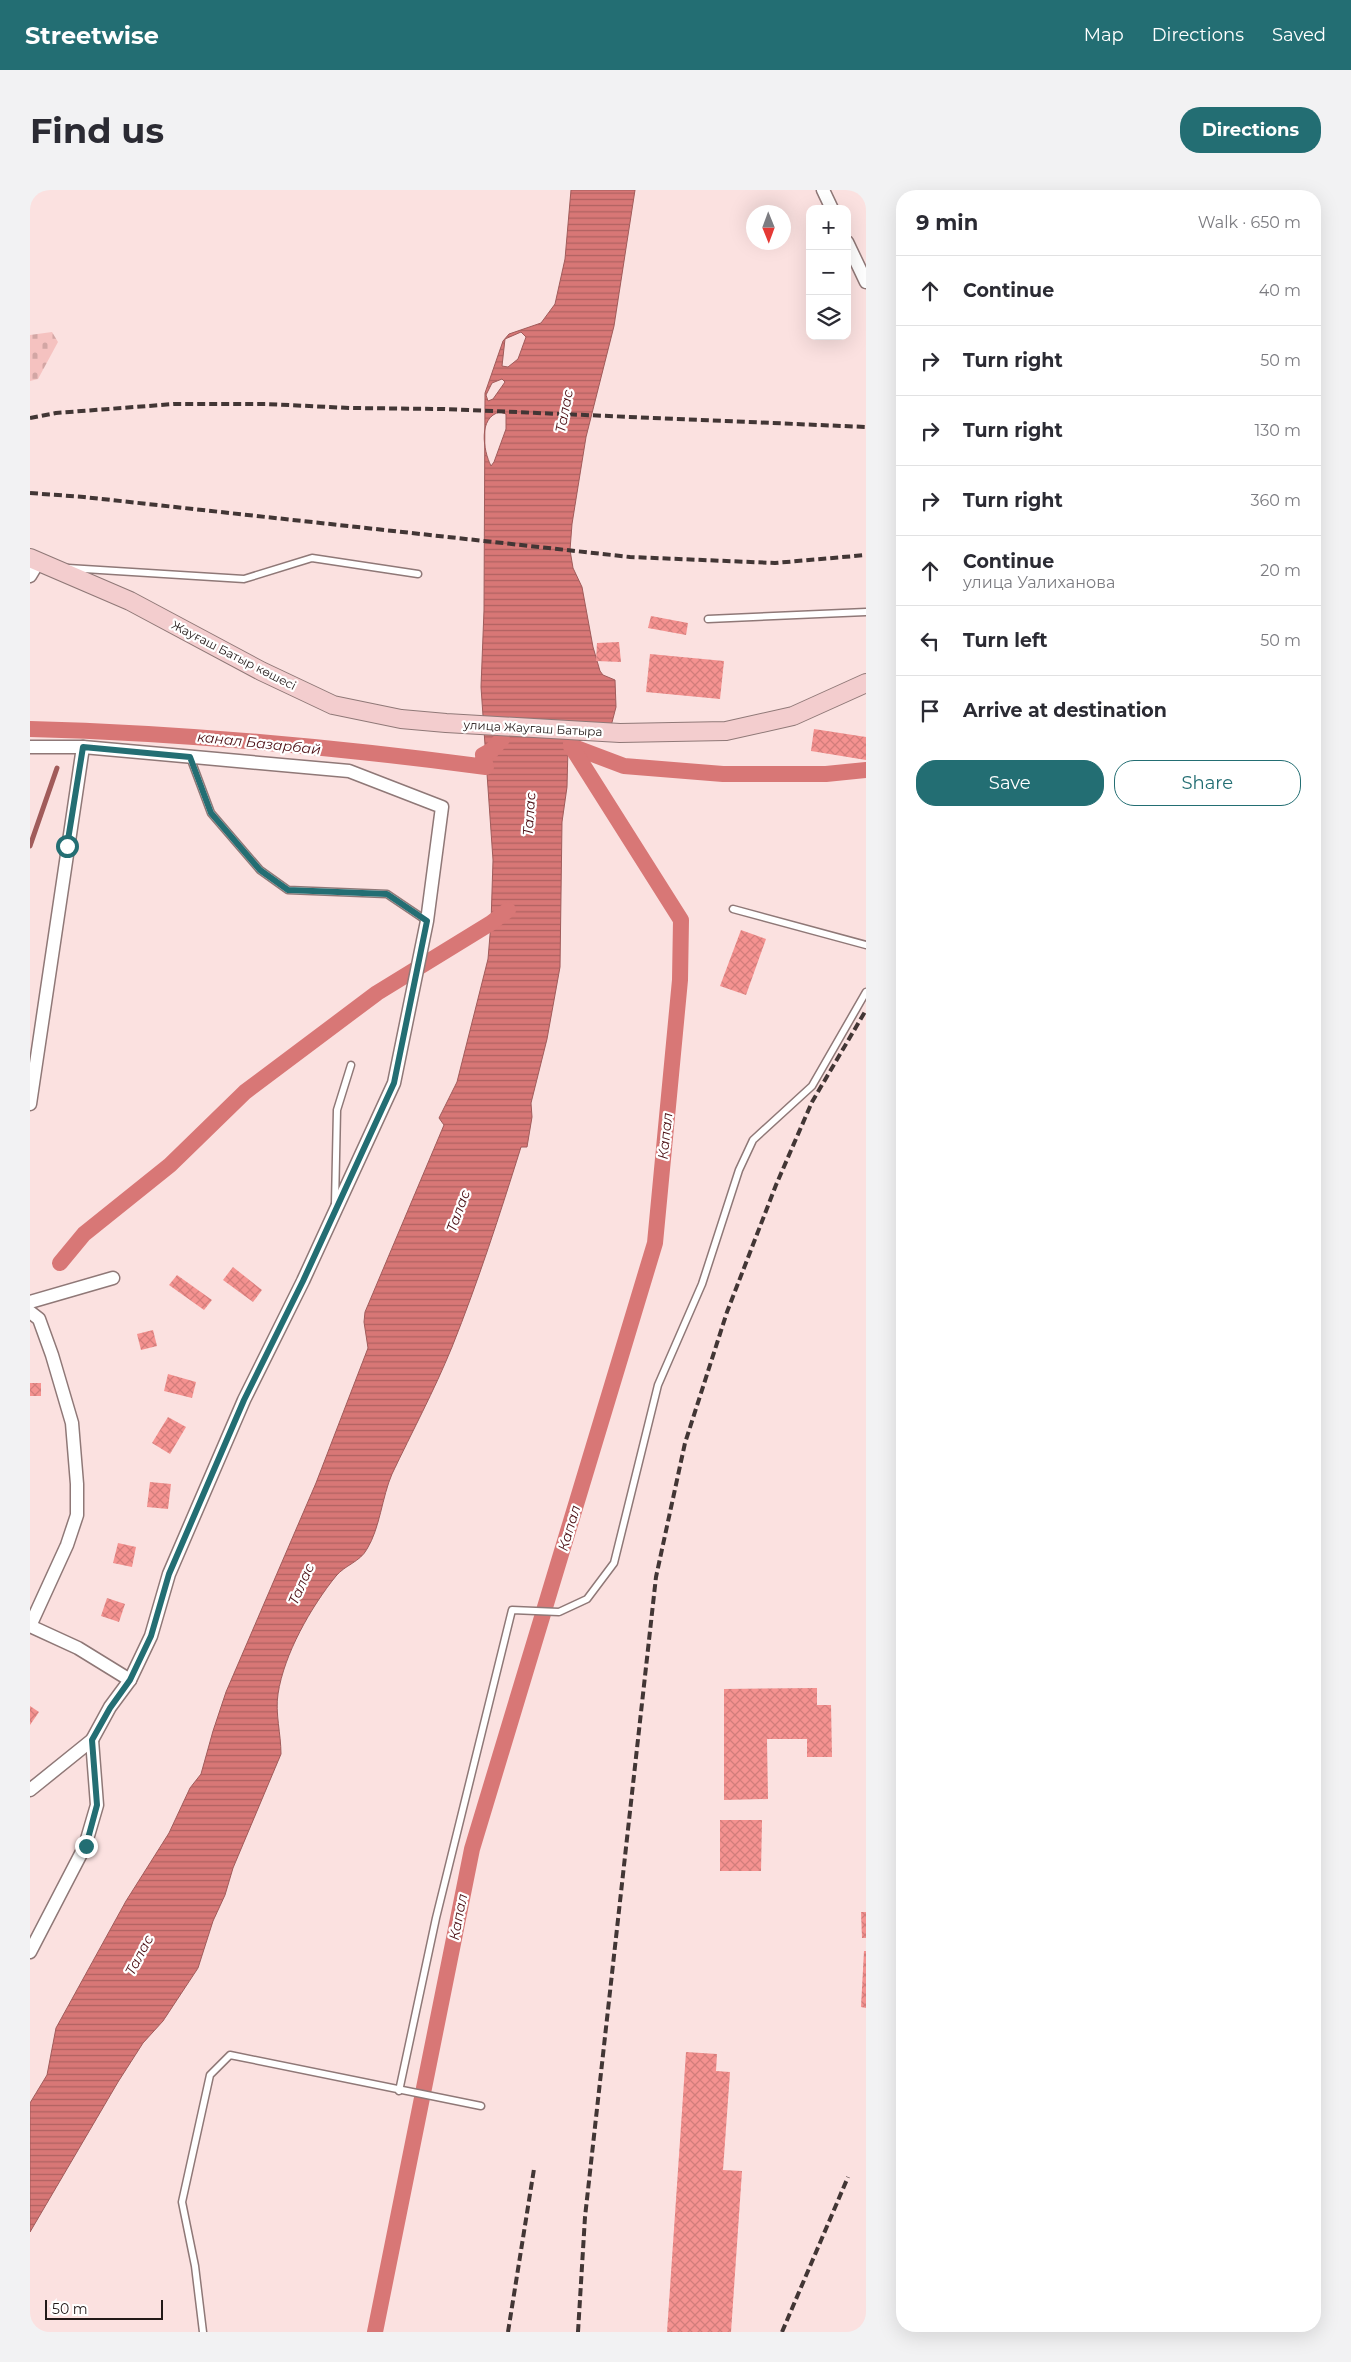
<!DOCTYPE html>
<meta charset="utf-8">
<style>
body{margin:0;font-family:Montserrat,sans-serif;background:#f2f2f3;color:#2b2b33}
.controls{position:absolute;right:15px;top:15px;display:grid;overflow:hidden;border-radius:10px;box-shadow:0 5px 20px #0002}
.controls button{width:45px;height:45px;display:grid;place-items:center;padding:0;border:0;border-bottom:1px solid #e1e1e2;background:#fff;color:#2b2b33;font:25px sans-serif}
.compass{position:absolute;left:716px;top:15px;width:45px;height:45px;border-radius:50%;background:#fff;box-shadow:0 5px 20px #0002;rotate:179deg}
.scale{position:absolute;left:15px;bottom:12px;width:118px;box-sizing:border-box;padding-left:5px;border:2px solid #221918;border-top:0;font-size:14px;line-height:18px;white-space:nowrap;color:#221918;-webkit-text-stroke:4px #fff;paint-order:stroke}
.stop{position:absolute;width:15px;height:15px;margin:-11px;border:4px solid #236e73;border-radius:50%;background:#fff}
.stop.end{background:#236e73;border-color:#fff;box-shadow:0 1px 5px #0008}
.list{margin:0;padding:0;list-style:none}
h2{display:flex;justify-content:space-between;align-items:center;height:65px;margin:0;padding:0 20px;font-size:21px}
h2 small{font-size:16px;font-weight:400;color:#7c7c81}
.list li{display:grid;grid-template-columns:32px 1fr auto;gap:15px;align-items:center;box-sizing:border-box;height:70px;padding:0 20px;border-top:1px solid #e1e1e2}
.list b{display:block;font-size:19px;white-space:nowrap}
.list p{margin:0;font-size:16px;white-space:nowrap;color:#7c7c81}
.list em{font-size:16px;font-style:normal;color:#7c7c81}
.actions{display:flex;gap:10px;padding:15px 20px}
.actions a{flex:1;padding:11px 0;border:1px solid #236e73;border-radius:20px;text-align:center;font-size:18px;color:#236e73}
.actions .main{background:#236e73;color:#fff}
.icon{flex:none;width:28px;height:28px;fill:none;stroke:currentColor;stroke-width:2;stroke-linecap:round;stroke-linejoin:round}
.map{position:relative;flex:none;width:836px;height:2142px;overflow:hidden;border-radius:20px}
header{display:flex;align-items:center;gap:30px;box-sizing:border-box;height:70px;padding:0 25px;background:#236e73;color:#fff}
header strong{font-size:24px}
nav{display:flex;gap:28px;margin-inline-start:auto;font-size:18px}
.intro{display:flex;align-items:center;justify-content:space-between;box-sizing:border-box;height:120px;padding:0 30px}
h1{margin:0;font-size:35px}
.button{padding:12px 22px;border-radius:20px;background:#236e73;color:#fff;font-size:18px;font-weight:700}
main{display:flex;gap:30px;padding:0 30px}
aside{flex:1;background:#fff;border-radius:20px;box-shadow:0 5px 20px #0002}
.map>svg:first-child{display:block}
.cemetery{fill:url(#cemetery-stones)}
.water{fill:url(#water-rules);stroke:#a15b5a;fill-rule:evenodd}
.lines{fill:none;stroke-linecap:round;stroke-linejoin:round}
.stream{stroke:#a15b5a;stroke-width:5}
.canal{stroke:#d87776;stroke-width:16}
.building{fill:url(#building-cross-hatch)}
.lane-casing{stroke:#8f7877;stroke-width:9}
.street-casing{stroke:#8f7877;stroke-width:15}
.secondary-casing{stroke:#8f7877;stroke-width:20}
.lane{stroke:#fff;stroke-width:6}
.street{stroke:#fff;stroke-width:12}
.secondary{stroke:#f3cdce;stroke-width:18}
.rail{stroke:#423635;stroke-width:4;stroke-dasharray:8 4;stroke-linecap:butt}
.route{stroke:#236e73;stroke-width:6}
.labels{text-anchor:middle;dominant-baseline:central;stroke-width:4.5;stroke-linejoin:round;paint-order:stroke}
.street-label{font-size:12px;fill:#221918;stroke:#fff}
.water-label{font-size:14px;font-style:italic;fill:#4c0f14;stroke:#fff}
</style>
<header>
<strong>Streetwise</strong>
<nav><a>Map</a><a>Directions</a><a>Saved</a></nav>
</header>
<div class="intro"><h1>Find us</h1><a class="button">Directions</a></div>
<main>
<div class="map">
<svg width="836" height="2142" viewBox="0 0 836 2142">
<defs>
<pattern id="cemetery-stones" width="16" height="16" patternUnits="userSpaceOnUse" patternTransform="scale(1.25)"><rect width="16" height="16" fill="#f5c2c0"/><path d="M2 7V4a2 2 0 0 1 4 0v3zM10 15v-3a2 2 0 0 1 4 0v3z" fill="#d2a6a4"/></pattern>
<pattern id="water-rules" width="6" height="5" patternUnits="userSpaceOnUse" patternTransform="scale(1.25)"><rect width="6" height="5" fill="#d87776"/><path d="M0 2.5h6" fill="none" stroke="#af6160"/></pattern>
<pattern id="building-cross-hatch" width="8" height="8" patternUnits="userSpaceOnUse" patternTransform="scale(1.25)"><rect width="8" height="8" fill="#f59290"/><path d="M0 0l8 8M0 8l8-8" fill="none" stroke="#d27d7b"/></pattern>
</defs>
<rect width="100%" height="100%" fill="#fbe1e0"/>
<path class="cemetery" d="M22 142 28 152 8 189 0 191V145Z"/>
<path class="water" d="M541 0H605L584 136 556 247 542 334 540 360 543 378 552 397 563 457 570 481 573 485 585 490 586 517 580 540 572 546 542 552 538 557 537 597 532 632 530 777 517 849 501 913 502 927 497 957H491C470 1024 448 1092 422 1157 404 1201 382 1242 362 1284 352 1307 350 1338 337 1359 330 1372 315 1375 306 1386 281 1417 254 1464 248 1504 245 1523 251 1544 251 1564L203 1678 195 1705 183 1731 168 1778 133 1831 113 1853 88 1892 0 2042V1913L17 1885 26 1838 96 1711 139 1643 160 1598 171 1584 183 1541 196 1502 286 1293 338 1158 334 1132 335 1122 414 935 409 928 427 892 458 769 461 733 463 670 451 497 454 420 455 203 473 151 479 144 511 133 525 114 535 69ZM491 142 496 147 488 169 478 177 472 176 475 149ZM472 189 475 192 463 209 458 211 456 205 462 193ZM470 222 476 224V239L464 272 461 276C453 260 448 227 470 222Z"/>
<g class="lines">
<path class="stream" d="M0 656 27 578"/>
<g class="canal">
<path d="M0 539C153 543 305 557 456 577L453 565 462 560 472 549"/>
<path d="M541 553V556L594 576 693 584H796L836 580"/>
<path d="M30 1073 54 1044 140 975 215 902 347 803 461 733 478 720"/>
<path d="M345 2142 442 1659 625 1053 650 790 651 730 541 556"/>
</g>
</g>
<g class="building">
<path d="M621 426 658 433 656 445 618 438Z"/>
<path d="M589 452 591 472 566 471 567 453Z"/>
<path d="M620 464 694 471 690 509 616 502Z"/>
<path d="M784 539 836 547V570L781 561Z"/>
<path d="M711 740 736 749 716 805 690 796Z"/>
<path d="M203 1077 232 1100 223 1112 193 1090Z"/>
<path d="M147 1085 182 1110 174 1120 139 1095Z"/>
<path d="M123 1140 127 1156 111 1160 107 1144Z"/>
<path d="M138 1184 166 1192 162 1208 134 1201Z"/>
<rect x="0" y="1193" width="11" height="13"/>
<path d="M138 1227 156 1237 140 1264 122 1253Z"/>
<path d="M120 1292 141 1294 138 1319 117 1317Z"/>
<path d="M88 1353 106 1357 102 1377 83 1373Z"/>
<path d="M77 1408 95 1414 89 1432 71 1426Z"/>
<path d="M787 1498V1515H801L802 1567H777V1549H737L738 1609 694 1610V1499Z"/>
<path d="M0 1516 9 1522 0 1535Z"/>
<path d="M690 1630H732L731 1681H690Z"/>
<path d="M831 1722H836V1748H832Z"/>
<path d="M834 1761H836V1818L831 1817Z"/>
<path d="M656 1862 687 1864 686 1881 700 1882 693 1980 712 1981 701 2142H637Z"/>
</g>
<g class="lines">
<defs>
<g id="lane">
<path d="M38 378 214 389 282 368 388 384"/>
<path d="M678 429 836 422"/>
<path d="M160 567 181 623 230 680 258 700 357 704 397 731"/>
<path d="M703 719 836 755"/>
<path d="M305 1014 307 920 321 875"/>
<path d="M369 1901 406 1728 482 1420 529 1422 557 1409 584 1373 628 1195 672 1094 709 980 723 950 782 896 836 802"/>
<path d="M173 2142 165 2076 152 2012 180 1885 200 1865 451 1916"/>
</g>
<g id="street">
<path d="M793 0 802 19"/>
<path d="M817 52 836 92"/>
<path d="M0 386 9 371"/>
<path d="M0 557H53L0 914"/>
<path d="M0 1112 83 1088"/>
<path d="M0 1122 9 1129 22 1165 42 1233 47 1294V1325L37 1355 0 1436"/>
<path d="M0 1436 48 1458 100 1490"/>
<path d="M0 1600 62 1550 80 1517 100 1490 121 1446 139 1384 214 1210 273 1091 364 893 397 731 412 617 319 581 53 557"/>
<path d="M0 1762 55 1656 67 1615 62 1550"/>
</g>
<path id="secondary" d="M0 368 100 411 231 481 303 515 371 529 416 533 590 543 696 541 763 526 836 493"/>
</defs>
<use href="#lane" class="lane-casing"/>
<use href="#street" class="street-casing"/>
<use href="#secondary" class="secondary-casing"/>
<use href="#lane" class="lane"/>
<use href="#street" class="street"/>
<use href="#secondary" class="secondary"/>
<g class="rail">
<path d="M0 228 26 223 144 214H236L320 218 414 219 836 237"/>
<path d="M0 303 54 307 600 367 745 373 836 365"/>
<path d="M478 2142 504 1979"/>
<path d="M548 2142 555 2027 626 1387 655 1253 697 1122 746 995 782 912 836 820"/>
<path d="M752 2142 818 1987"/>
</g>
</g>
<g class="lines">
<path class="route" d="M37 656 53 557 160 567 181 623 230 680 258 700 357 704 397 731 364 893 273 1091 214 1210 139 1384 121 1446 100 1490 80 1518 62 1550 67 1615 56 1656"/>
</g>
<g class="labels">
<g class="street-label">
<text transform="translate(204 465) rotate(27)">Жауғаш Батыр көшесі</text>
<text transform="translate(503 538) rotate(3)">улица Жаугаш Батыра</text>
</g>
<g class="water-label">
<text transform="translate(534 221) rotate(-79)">Талас</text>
<text transform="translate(229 553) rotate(6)">канал Базарбай</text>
<text transform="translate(499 624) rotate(-86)">Талас</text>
<text transform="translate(635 946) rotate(-84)">Капал</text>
<text transform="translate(428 1021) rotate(-70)">Талас</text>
<text transform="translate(539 1338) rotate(-73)">Капал</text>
<text transform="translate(271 1394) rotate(-66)">Талас</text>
<text transform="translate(428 1727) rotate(-79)">Капал</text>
<text transform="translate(109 1765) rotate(-62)">Талас</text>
</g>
</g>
</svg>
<div class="controls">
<button>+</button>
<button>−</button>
<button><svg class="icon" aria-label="layers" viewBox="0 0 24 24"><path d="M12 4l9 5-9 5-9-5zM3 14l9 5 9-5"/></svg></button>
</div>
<svg class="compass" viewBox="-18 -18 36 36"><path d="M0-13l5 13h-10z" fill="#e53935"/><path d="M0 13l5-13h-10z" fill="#7c7c81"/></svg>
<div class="scale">50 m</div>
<div class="stop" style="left:37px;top:656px"></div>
<div class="stop end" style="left:56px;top:1656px"></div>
</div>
<aside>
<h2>9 min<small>Walk · 650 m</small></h2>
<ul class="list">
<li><svg class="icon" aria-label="ahead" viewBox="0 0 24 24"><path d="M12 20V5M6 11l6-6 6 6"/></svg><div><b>Continue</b></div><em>40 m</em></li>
<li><svg class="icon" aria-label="right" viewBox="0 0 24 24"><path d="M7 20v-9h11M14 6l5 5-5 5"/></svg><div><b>Turn right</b></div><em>50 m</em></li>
<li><svg class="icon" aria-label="right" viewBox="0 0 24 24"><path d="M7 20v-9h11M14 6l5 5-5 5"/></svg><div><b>Turn right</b></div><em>130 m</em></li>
<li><svg class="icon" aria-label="right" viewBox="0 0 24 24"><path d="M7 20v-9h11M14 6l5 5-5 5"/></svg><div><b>Turn right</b></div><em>360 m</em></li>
<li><svg class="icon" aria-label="ahead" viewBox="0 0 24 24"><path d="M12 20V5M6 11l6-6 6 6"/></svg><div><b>Continue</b><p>улица Уалиханова</p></div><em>20 m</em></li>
<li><svg class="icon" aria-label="left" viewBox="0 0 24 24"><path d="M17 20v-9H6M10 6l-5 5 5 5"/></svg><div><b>Turn left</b></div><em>50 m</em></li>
<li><svg class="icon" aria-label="arrive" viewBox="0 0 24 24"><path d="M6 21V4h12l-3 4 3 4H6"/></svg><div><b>Arrive at destination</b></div></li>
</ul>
<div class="actions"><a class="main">Save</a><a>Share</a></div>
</aside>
</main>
